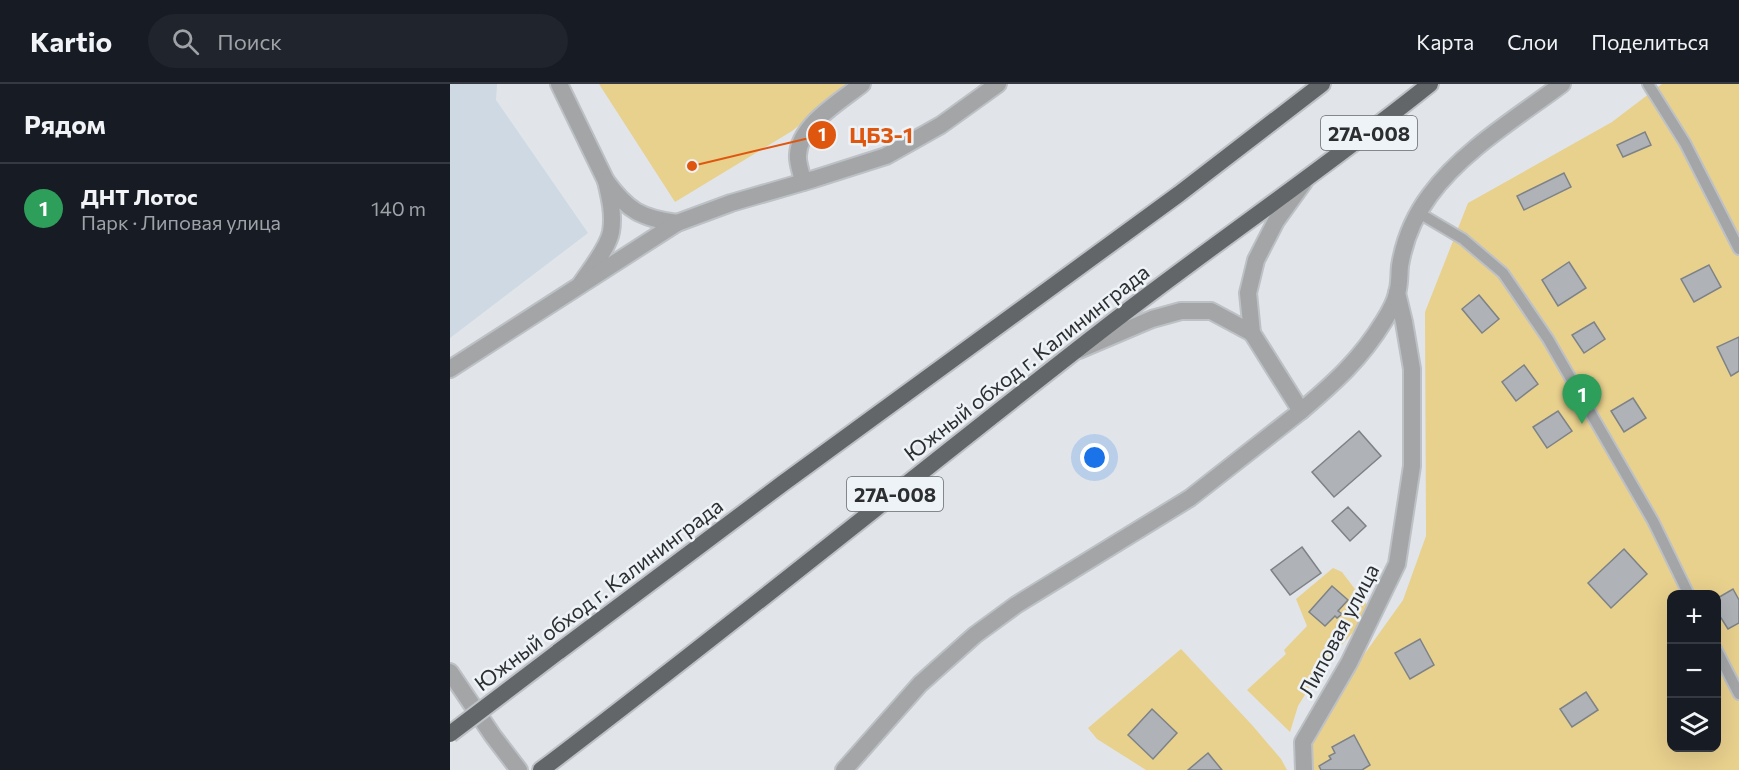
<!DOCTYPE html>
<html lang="ru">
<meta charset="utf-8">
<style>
body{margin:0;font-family:Commissioner,sans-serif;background:#20242c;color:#f1f3f6}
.controls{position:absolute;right:18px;bottom:18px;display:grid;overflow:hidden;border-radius:12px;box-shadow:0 6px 24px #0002}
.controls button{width:54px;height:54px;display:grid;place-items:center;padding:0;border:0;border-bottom:2px solid #363941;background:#171b24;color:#f1f3f6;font:30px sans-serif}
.you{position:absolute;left:645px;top:374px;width:21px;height:21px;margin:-15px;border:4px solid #fff;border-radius:50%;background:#1a73e8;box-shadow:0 0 0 9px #1a73e833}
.badge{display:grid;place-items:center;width:39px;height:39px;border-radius:50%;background:#7c3aed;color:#fff;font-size:20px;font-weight:700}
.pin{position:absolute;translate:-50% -50px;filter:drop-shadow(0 2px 3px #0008)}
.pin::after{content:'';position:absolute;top:32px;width:21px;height:18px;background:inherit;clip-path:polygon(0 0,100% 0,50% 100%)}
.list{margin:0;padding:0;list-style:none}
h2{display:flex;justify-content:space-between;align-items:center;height:78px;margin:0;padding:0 24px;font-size:26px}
h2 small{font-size:20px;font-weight:400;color:#9ea1a6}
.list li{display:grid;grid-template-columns:39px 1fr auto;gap:18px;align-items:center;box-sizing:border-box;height:90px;padding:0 24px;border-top:2px solid #363941}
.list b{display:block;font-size:22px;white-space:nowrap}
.list p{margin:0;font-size:20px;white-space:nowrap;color:#9ea1a6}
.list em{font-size:20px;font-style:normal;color:#9ea1a6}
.icon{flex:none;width:33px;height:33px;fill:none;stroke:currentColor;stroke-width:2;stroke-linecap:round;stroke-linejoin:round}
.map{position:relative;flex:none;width:1289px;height:686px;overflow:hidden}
header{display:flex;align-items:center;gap:36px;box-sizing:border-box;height:84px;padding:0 30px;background:#171b24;border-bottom:2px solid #363941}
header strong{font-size:28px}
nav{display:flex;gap:33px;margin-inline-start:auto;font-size:21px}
.search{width:420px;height:54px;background:#20242c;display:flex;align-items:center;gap:15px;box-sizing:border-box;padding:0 21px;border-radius:33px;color:#9ea1a6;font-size:22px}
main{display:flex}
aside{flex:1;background:#171b24}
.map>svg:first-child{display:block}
.built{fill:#ced9e3}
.green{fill:#e8d08d;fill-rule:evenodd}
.building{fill:#afb3b7;stroke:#7d8286;stroke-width:1.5}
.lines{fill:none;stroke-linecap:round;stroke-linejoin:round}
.service-casing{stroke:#bdc0c5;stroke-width:14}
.minor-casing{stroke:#bdc0c5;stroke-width:20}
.tertiary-casing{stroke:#bdc0c5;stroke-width:20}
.trunk-casing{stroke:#bdc0c5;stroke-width:20}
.service{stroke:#a3a5a6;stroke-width:10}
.minor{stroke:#a3a5a6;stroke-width:16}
.tertiary{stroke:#a3a5a6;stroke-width:16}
.trunk{stroke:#626669;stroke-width:16}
.trunk-bridge-casing{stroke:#bdc0c5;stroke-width:20;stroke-linecap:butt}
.trunk-bridge{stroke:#626669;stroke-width:16}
.labels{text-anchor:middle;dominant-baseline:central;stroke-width:5;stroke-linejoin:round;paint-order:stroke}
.shield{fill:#eef3f7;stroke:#66696c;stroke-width:1.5}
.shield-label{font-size:20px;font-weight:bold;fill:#2c2e30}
.street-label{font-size:21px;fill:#2c2e30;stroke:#eef3f7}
.leader{fill:none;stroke:#df570e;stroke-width:2}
.callout-dot{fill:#df570e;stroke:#eef3f7;stroke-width:2}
.mark-label{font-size:18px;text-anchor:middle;font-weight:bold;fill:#fff}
.callout-label{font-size:22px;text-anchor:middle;font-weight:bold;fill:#df570e;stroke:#eef3f7;stroke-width:5;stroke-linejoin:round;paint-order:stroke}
</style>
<header>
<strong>Kartio</strong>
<div class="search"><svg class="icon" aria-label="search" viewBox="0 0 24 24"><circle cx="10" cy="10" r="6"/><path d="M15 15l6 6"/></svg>Поиск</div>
<nav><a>Карта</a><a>Слои</a><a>Поделиться</a></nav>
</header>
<main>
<aside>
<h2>Рядом<small></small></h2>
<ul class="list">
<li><span class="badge" style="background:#2e9e5b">1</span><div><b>ДНТ Лотос</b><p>Парк · Липовая улица</p></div><em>140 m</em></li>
</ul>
</aside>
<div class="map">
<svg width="1289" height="686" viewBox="0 0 1289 686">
<rect width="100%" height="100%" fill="#e1e5ea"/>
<path class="built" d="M0 0H47L46 16 138 149 0 254Z"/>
<g class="green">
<path d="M149 0H402L342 47 225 118Z"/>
<path d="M1212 0H1289V686H858L860 659 888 607 953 516 976 452 975 228 1018 119 1162 38ZM1222 511H1266V664H1222Z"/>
<path d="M883 484 892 488 917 521 905 546 872 583 848 622 840 648 797 606 836 570 834 566 857 542 846 515Z"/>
<path d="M731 565 802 641 831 675 837 686H696L647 655 638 644Z"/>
</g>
<g class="building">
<path d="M1195 48 1201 61 1173 73 1167 61Z"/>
<path d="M1114 89 1121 103 1074 126 1067 112Z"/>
<path d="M1119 178 1136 204 1108 222 1092 196Z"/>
<path d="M1259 181 1271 203 1244 218 1231 195Z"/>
<path d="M1029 211 1049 235 1032 249 1012 225Z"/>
<path d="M1144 238 1155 255 1134 269 1122 251Z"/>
<path d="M1289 253V287L1281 292 1267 263Z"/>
<path d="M1074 281 1088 300 1066 317 1052 298Z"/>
<path d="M1183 314 1196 334 1174 348 1161 327Z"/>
<path d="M1108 327 1122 347 1097 364 1083 343Z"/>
<path d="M909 347 931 372 884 413 862 388Z"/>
<path d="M898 423 916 442 900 457 882 437Z"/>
<path d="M852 463 871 489 840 511 821 486Z"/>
<path d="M1174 465 1197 490 1161 524 1138 499Z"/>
<path d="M882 502 898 516 888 527 892 530 887 534 885 532 875 542 859 528Z"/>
<path d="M1283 505 1289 516V539L1278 545 1266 526V515Z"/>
<path d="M970 555 984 581 960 595 945 569Z"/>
<path d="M1136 608 1148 626 1122 643 1110 625Z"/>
<path d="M702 625 727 649 703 675 678 651Z"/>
<path d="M904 651 920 681 912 686H871L869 682 881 675 879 672 885 669 882 663Z"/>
<path d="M758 669 772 686H738Z"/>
</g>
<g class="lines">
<defs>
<g id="service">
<path d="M1198 0 1235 59 1289 165"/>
<path d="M969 129 1013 155 1053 189 1098 255 1203 437 1239 511"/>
<path d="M1266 565 1289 610"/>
</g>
<g id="minor">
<path d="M109 0 156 97"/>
<path d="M353 98C352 90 347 79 348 71 349 41 391 17 412 0"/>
<path d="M130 201C140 186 158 164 161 148 164 131 160 114 156 97 178 127 191 134 227 139"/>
<path d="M851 327C884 299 911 275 934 237 939 229 945 219 947 209 950 200 949 190 950 182 954 157 965 131 980 111 1013 66 1068 33 1112 0"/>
<path d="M854 686 853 658 899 579 947 480 962 382V285L954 238 947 209"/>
</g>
<g id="tertiary">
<path d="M629 266 702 235 731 227H761L802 249"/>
<path d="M0 285 227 139 281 119 364 95 436 72 491 41 548 0"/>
<path d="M0 588 43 652 69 686"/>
<path d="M394 686 470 600 525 551 566 521 740 414 851 327 802 249 798 209 806 176 826 137 854 98"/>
</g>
<g id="trunk">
<path d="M108 568 332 400 729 110 872 0"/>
<path d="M91 686C280 543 463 393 651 247 759 163 873 86 980 0"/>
</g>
</defs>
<use href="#service" class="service-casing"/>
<use href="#minor" class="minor-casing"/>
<use href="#tertiary" class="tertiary-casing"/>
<use href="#trunk" class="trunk-casing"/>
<use href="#service" class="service"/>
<use href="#minor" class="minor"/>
<use href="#tertiary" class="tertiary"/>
<use href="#trunk" class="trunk"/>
<defs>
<path id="trunk-bridge" d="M0 650 108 568"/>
</defs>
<use href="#trunk-bridge" class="trunk-bridge-casing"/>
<use href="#trunk-bridge" class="trunk-bridge"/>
</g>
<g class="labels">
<g class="shield">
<rect x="871" y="32" width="96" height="34" rx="4.5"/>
<rect x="397" y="393" width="96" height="34" rx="4.5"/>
</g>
<g class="shield-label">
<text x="919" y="49">27А-008</text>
<text x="445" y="410">27А-008</text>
</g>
<g class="street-label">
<text transform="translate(576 278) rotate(-38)">Южный обход г. Калининграда</text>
<text transform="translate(148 510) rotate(-37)">Южный обход г. Калининграда</text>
<text transform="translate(888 546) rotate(-62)">Липовая улица</text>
</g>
</g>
<path class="leader" d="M242 82L372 51"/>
<g class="callout-dot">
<circle cx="242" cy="82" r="6"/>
<circle cx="372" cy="51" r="15"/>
</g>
<g class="mark-label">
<text x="372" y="57">1</text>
</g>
<g class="callout-label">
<text x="431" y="59">ЦБЗ-1</text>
</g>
</svg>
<div class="controls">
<button>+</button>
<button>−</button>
<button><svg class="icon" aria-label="layers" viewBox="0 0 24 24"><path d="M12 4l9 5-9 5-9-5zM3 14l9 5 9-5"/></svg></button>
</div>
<div class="you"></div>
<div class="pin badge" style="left:1132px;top:340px;background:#2e9e5b">1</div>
</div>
</main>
